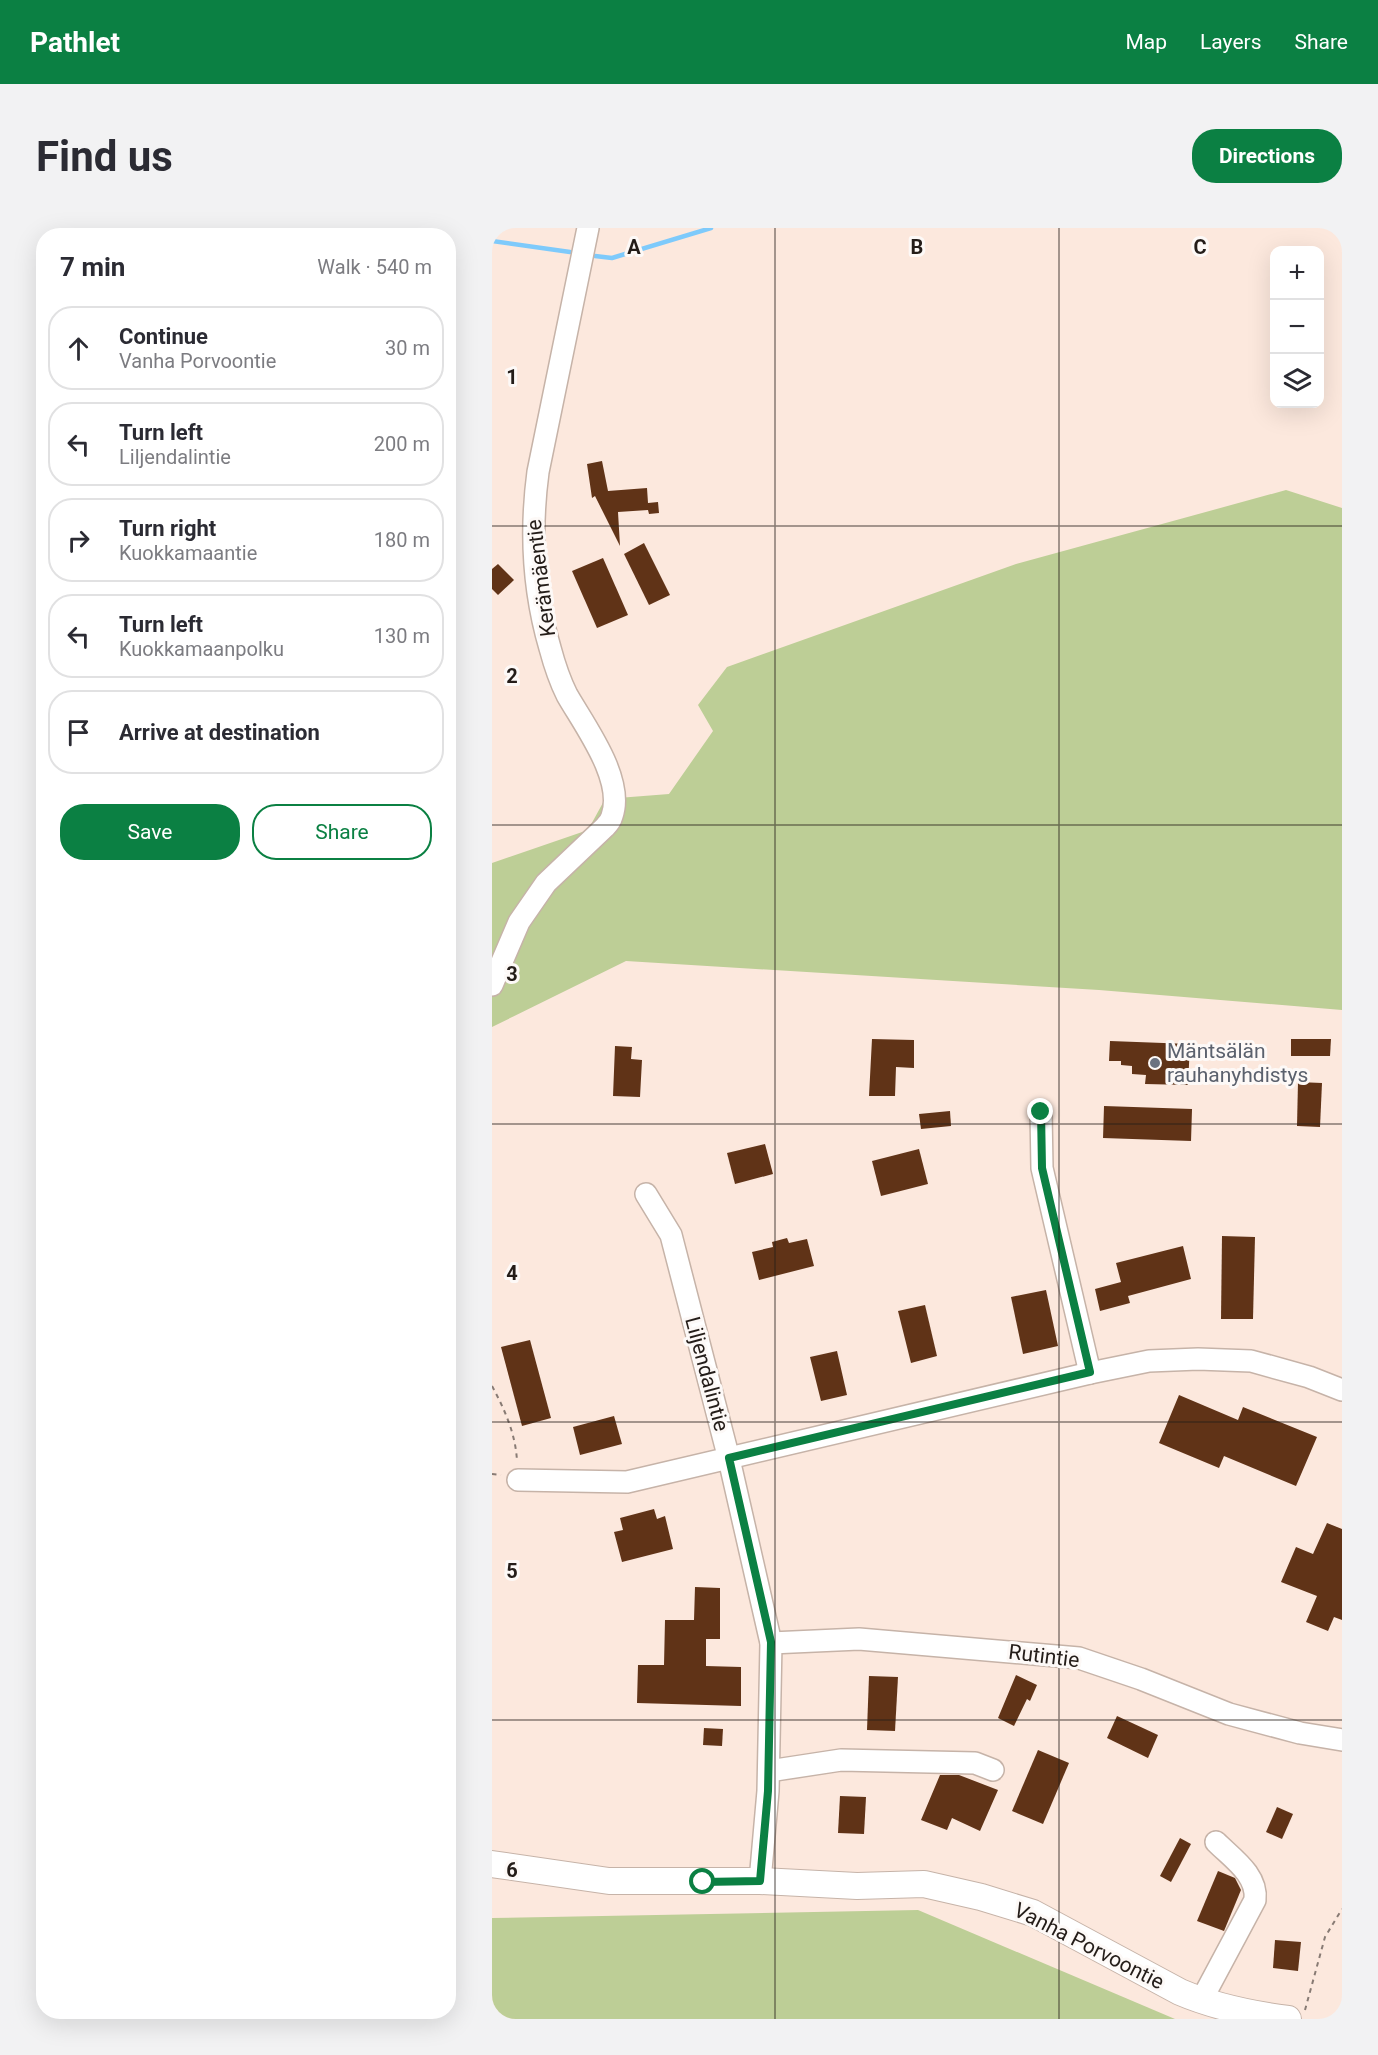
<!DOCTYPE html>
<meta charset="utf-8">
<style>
body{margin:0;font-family:Roboto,sans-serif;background:#f2f2f3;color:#2b2b33}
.controls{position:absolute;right:18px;top:18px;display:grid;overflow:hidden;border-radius:12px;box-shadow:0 6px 24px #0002}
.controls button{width:54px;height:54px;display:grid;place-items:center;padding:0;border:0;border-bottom:2px solid #e1e1e2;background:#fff;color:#2b2b33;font:30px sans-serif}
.stop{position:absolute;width:18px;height:18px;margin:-14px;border:4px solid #0b8043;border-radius:50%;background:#fff}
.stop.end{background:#0b8043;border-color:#fff;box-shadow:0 2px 6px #0008}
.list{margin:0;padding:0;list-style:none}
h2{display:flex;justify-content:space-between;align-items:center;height:78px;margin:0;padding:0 24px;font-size:26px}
h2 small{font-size:20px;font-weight:400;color:#7c7c81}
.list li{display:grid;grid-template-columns:39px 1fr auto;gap:18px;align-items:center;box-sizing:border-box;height:84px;margin:0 12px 12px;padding:0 12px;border:2px solid #e1e1e2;border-radius:24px}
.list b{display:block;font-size:22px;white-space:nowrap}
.list p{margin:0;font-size:20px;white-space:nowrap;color:#7c7c81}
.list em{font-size:20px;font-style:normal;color:#7c7c81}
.actions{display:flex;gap:12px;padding:18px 24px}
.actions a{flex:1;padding:14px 0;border:2px solid #0b8043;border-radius:24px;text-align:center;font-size:21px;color:#0b8043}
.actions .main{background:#0b8043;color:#fff}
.icon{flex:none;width:33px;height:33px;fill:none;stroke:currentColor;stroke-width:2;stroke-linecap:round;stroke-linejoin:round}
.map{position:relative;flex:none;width:850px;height:1791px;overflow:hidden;border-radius:24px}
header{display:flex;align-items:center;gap:36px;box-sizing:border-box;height:84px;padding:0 30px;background:#0b8043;color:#fff}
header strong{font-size:28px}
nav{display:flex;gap:33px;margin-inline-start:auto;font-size:21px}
.intro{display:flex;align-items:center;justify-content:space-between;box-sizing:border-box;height:144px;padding:0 36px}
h1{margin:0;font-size:42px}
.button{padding:15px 27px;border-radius:24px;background:#0b8043;color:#fff;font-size:21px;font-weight:700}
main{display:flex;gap:36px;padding:0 36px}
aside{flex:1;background:#fff;border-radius:24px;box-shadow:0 6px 24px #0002}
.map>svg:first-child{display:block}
.green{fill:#bdce96}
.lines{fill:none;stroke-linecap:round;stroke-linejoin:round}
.stream{stroke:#7ecafb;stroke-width:4.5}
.building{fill:#603317}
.minor-casing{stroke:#c6b3a8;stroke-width:24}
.major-casing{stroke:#c6b3a8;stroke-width:28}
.path{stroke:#887b74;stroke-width:2;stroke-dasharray:4.5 4.5;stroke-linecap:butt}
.minor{stroke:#fff;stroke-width:21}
.major{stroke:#fff;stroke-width:26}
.route{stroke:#0b8043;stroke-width:8}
.grid{fill:none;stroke:#241d19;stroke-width:1.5;stroke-opacity:0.55}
.worship-dot{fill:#6b7280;stroke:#fdf9f7;stroke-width:2}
.labels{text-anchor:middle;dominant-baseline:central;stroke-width:6;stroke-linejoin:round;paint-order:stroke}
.street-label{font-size:21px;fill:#241d19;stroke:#fdf9f7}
.worship-label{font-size:21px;fill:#5b616d;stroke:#fdf9f7;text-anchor:start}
.grid-label{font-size:20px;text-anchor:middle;font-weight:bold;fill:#241d19;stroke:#fdf9f7;stroke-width:6;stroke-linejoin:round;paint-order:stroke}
</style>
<header>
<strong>Pathlet</strong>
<nav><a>Map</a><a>Layers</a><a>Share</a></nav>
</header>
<div class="intro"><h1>Find us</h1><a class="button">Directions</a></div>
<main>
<aside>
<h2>7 min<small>Walk · 540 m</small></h2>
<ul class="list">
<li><svg class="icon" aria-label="ahead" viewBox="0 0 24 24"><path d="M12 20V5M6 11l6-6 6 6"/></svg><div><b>Continue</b><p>Vanha Porvoontie</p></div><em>30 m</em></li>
<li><svg class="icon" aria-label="left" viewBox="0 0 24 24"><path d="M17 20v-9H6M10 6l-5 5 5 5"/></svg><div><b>Turn left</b><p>Liljendalintie</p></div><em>200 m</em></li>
<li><svg class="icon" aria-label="right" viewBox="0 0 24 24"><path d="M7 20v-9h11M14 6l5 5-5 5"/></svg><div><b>Turn right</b><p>Kuokkamaantie</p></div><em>180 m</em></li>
<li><svg class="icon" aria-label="left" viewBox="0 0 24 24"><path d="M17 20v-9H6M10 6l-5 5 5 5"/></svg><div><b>Turn left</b><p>Kuokkamaanpolku</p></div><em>130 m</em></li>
<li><svg class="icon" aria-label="arrive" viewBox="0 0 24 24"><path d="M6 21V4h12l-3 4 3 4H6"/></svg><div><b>Arrive at destination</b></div></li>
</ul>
<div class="actions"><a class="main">Save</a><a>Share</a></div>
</aside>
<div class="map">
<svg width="850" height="1791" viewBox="0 0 850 1791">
<rect width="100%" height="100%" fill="#fce8dd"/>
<g class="green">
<path d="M794 262 850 280V782L607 762 134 733 0 799V635L96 602 113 571 177 566 221 503 206 477 235 439 524 336Z"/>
<path d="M426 1682 683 1791H0V1690Z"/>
</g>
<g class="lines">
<g class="stream">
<path d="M0 13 78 24"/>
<path d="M103 28 120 30 219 0"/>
</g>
</g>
<g class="building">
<path d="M110 233 116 263 155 260 156 275 166 274 167 285 157 286 156 282 126 284 128 318 103 268 100 270 95 236Z"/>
<path d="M152 315 178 367 157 377 132 326Z"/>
<path d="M111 330 136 387 105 400 80 343Z"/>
<path d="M6 336 22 352 6 367 0 361V341Z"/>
<path d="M380 811 422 812V840L404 839 403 868H377Z"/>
<path d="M799 811H839L838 828H799Z"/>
<path d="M618 813 698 816 696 857 653 856 654 847 640 846V838L629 837V833H617Z"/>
<path d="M123 818 140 819 139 831 150 832 148 869 121 868Z"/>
<path d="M806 854 830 855 828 899 805 898Z"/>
<path d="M612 878 700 881 699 913 611 910Z"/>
<path d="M458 883 459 898 429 901 427 886Z"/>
<path d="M273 916 281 946 243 956 235 925Z"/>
<path d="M427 921 436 956 389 968 380 933Z"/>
<path d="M730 1008 763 1009 761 1091H729Z"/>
<path d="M295 1010 297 1015 315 1011 322 1038 267 1052 260 1024 281 1019 280 1014Z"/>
<path d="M691 1018 699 1051 636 1068 638 1075 608 1083 603 1061 629 1054 624 1035Z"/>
<path d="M554 1062 566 1118 531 1126 519 1069Z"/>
<path d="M433 1077 445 1128 419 1135 406 1083Z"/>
<path d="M38 1112 59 1190 30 1198 9 1119Z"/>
<path d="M345 1123 355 1167 329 1173 318 1129Z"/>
<path d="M687 1167 746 1192 751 1179 825 1209 804 1258 732 1228 727 1240 667 1215Z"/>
<path d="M122 1188 130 1216 88 1227 81 1199Z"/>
<path d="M162 1281 165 1291 173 1288 181 1321 130 1334 122 1304 131 1302 128 1290Z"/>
<path d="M835 1295 850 1301V1392L842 1389 836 1403 814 1394 825 1368 789 1354 804 1319 821 1326Z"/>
<path d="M203 1359 228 1360V1411H214V1438L249 1439V1478L145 1475 146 1437H172L173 1392H202Z"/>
<path d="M524 1447 545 1457 538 1473 535 1471 522 1498 506 1490Z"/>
<path d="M377 1448 406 1449 403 1503 375 1502Z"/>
<path d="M625 1488 666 1507 656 1530 615 1510Z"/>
<path d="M212 1500 231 1501 230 1518 211 1517Z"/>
<path d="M546 1522 577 1535 551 1596 520 1583Z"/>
<path d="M448 1547H467L506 1562 488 1603 460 1590 455 1602 429 1592Z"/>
<path d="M348 1568 374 1569 372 1606 346 1605Z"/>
<path d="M785 1579 801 1586 790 1611 774 1604Z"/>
<path d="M688 1610 699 1616 679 1654 668 1648Z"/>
<path d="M726 1643 743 1650 749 1662 732 1703 705 1693Z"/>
<path d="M783 1712 809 1714 806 1743 781 1740Z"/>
</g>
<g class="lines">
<defs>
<g id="minor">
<path d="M0 757 27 694 54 655 113 599C116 596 119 592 120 588 133 551 92 497 75 467 68 453 62 435 58 420 41 362 38 304 46 244L96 0"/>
<path d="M549 884 550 940 598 1145"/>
<path d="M154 966 179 1007 237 1231 279 1415 276 1563 268 1653"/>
<path d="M26 1252 135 1254 598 1145 657 1133 706 1131 759 1133 817 1149 850 1162"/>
<path d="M279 1415 367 1411 587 1430 649 1451 737 1486 808 1505 850 1512"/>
<path d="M277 1543 349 1532 483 1535 501 1542"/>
<path d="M709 1773 763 1672C766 1647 740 1630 724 1614"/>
</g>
<path id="major" d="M0 1636 117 1653H268L365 1658 432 1656 489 1669 541 1685 688 1764C723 1779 758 1786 796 1791"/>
</defs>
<use href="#minor" class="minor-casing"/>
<use href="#major" class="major-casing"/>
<g class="path">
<path d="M0 1158C13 1182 24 1207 25 1234"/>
<path d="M0 1246 9 1247"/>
<path d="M813 1782 833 1709 850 1681"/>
</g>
<use href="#minor" class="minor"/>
<use href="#major" class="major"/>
</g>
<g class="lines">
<path class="route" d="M211 1654 268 1653 276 1563 279 1414 237 1230 598 1144 550 940 549 884"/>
</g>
<path class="grid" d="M283 0V1791M567 0V1791M0 298H850M0 597H850M0 896H850M0 1194H850M0 1492H850"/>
<circle class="worship-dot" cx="663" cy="835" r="6"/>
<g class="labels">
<g class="street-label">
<text transform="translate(49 350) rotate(-97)">Kerämäentie</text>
<text transform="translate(215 1146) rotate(75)">Liljendalintie</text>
<text transform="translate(552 1428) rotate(7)">Rutintie</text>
<text transform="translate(597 1718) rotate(27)">Vanha Porvoontie</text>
</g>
<g class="worship-label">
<text x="675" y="823">Mäntsälän<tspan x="675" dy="24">rauhanyhdistys</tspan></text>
</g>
</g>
<g class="grid-label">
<text x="142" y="26">A</text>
<text x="425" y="26">B</text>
<text x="708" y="26">C</text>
<text x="20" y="156">1</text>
<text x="20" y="455">2</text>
<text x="20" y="753">3</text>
<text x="20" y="1052">4</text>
<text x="20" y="1350">5</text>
<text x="20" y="1649">6</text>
</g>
</svg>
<div class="controls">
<button>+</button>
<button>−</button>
<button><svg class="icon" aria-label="layers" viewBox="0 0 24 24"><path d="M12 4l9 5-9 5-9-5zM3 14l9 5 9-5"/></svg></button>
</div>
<div class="stop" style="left:211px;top:1654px"></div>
<div class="stop end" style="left:549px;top:884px"></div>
</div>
</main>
